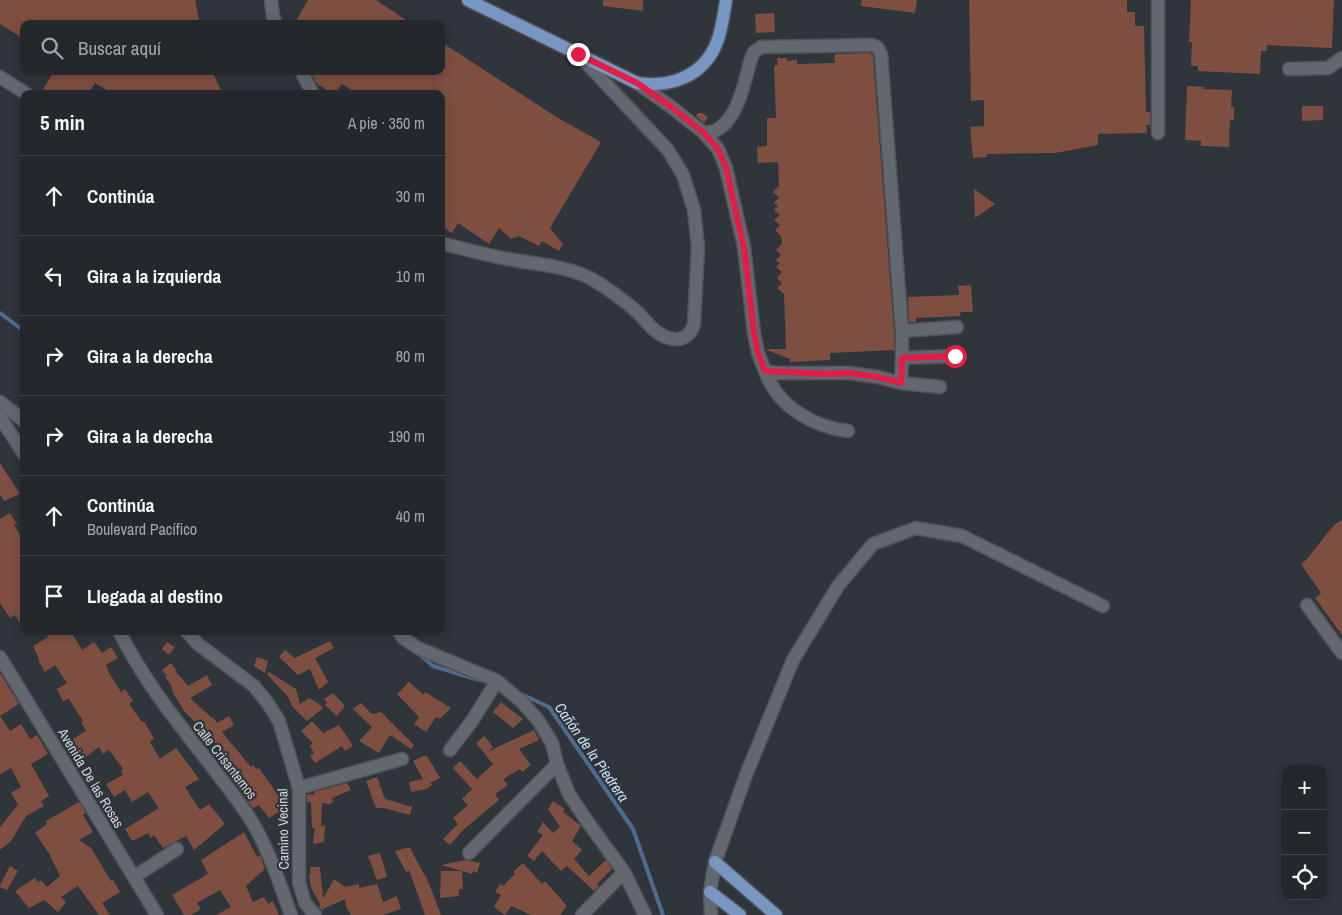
<!DOCTYPE html>
<html lang="es">
<meta charset="utf-8">
<style>
body{margin:0;font-family:"Archivo Narrow",sans-serif;background:#2c3034;color:#f1f3f6}
.controls{position:absolute;right:15px;bottom:15px;display:grid;overflow:hidden;border-radius:10px;box-shadow:0 2px 12px #0003}
.controls button{width:45px;height:45px;display:grid;place-items:center;padding:0;border:0;border-bottom:1px solid #414448;background:#24282c;color:#f1f3f6;font:25px sans-serif}
.stop{position:absolute;width:15px;height:15px;margin:-11px;border:4px solid #e11d48;border-radius:50%;background:#fff}
.stop.end{background:#e11d48;border-color:#fff;box-shadow:0 1px 5px #0008}
.list{margin:0;padding:0;list-style:none}
h2{display:flex;justify-content:space-between;align-items:center;height:65px;margin:0;padding:0 20px;font-size:21px}
h2 small{font-size:16px;font-weight:400;color:#a3a6a9}
.list li{display:grid;grid-template-columns:32px 1fr auto;gap:15px;align-items:center;box-sizing:border-box;height:80px;padding:0 20px;border-top:1px solid #414448}
.list b{display:block;font-size:19px;white-space:nowrap}
.list p{margin:0;font-size:16px;white-space:nowrap;color:#a3a6a9}
.list em{font-size:16px;font-style:normal;color:#a3a6a9}
.icon{flex:none;width:28px;height:28px;fill:none;stroke:currentColor;stroke-width:2;stroke-linecap:round;stroke-linejoin:round}
.map{position:relative;flex:none;width:1342px;height:915px;overflow:hidden}
.search{position:absolute;background:#24282c;box-shadow:0 2px 12px #0003;left:20px;top:20px;width:425px;height:55px;display:flex;align-items:center;gap:12px;box-sizing:border-box;padding:0 18px;border-radius:10px;color:#a3a6a9;font-size:19px}
.panel{position:absolute;background:#24282c;box-shadow:0 2px 12px #0003;left:20px;top:90px;width:425px;height:545px;border-radius:10px}
.map>svg:first-child{display:block}
.lines{fill:none;stroke-linecap:round;stroke-linejoin:round}
.stream{stroke:#4f6b90;stroke-width:4}
.building{fill:#7e4f41}
.minor-casing{stroke:#4f5358;stroke-width:15}
.major-casing{stroke:#4f5358;stroke-width:15}
.minor{stroke:#636870;stroke-width:12}
.major{stroke:#7797c2;stroke-width:12}
.route{stroke:#e11d48;stroke-width:6}
.labels{text-anchor:middle;dominant-baseline:central;stroke-width:4.5;stroke-linejoin:round;paint-order:stroke}
.street-label{font-size:14px;fill:#d0d3d7;stroke:#30353b}
.water-label{font-size:15px;font-style:italic;fill:#ccdff7;stroke:#30353b}
</style>
<div class="map">
<svg width="1342" height="915" viewBox="0 0 1342 915">
<rect width="100%" height="100%" fill="#30353b"/>
<g class="lines">
<g class="stream">
<path d="M0 313 24 331"/>
<path d="M418 653 433 666 479 680"/>
<path d="M521 694 549 707 633 829 663 915"/>
</g>
</g>
<g class="building">
<path d="M0 0H195L200 24H24V39L0 24Z"/>
<path d="M308 0H376L412 24H294Z"/>
<path d="M603 0H643V11L603 6Z"/>
<path d="M862 0H917L915 13 861 6Z"/>
<path d="M969 0H1127V12H1135V26H1144L1146 112H1150V125H1146L1147 133 1098 134V145L1055 153 987 154V157L973 158 970 127 984 126V100L971 101Z"/>
<path d="M1191 0H1334L1332 48 1267 45V51H1261L1260 74 1198 71V66H1191L1192 42H1189Z"/>
<path d="M774 13 775 32 756 33 755 14Z"/>
<path d="M441 42 558 118 601 142 550 228 563 244 559 251 542 241 539 246 519 236 511 239 499 228 489 244 458 223 452 233 441 226V94H358L342 84 334 94 317 84 310 71H441Z"/>
<path d="M870 53 873 56 894 331V350L830 353V360L790 362V359L767 350V349H786L784 294 777 288 782 283 777 278 782 272 776 267 780 263 776 260 781 255 776 250 782 244 781 236 775 230 780 225 774 220 780 215 774 210 778 206 774 203 779 197 773 192 779 186 778 162 758 163 757 147 767 146V118H776L774 66 778 65 777 58H787V61L797 60V64L835 63 834 54Z"/>
<path d="M54 71H212L223 94H113L95 83 88 94H52L43 89Z"/>
<path d="M1187 86 1204 87 1203 89 1232 90 1231 107H1234V120H1230L1229 147 1201 146V141L1185 140Z"/>
<path d="M1302 106H1323V120L1302 121Z"/>
<path d="M698 113H702L708 117 704 123 696 116Z"/>
<path d="M974 189 995 204 975 218Z"/>
<path d="M971 285 973 312H960L961 316 916 318V322H909L908 297 959 295 958 286Z"/>
<path d="M0 463 20 494 4 501 0 495Z"/>
<path d="M10 513 17 524 14 525 24 541V630L15 615 10 618 0 603V519Z"/>
<path d="M1342 520V635L1315 598 1321 593 1301 564 1306 560 1334 525Z"/>
<path d="M45 631H71L82 650 94 642 102 653 111 647 118 658 106 665 109 673 121 692 125 689 133 701 129 704 142 722 144 721 154 739 150 742 160 759 176 748 199 779 185 787 200 810 209 804 225 824 194 850 186 836 163 848 154 835 151 838 148 833 132 841 125 829 159 808 148 792 132 802 125 790 114 797 106 784 123 775 121 771 123 769 109 750 103 754 99 747 80 762 75 754 68 742 86 731 81 722 83 721 69 699 63 701 57 689 67 683 55 665 45 672 38 660 39 659 33 646 48 637Z"/>
<path d="M330 641 334 648 315 658 328 682 319 690 310 669 298 675 279 657 285 650 295 658Z"/>
<path d="M167 642 175 647 169 655 162 649Z"/>
<path d="M257 657 268 661 265 673 254 666Z"/>
<path d="M171 663 177 671 176 672 188 686 207 675 212 685 190 698 212 718 213 717 217 723 229 716 234 725 222 732 251 767 253 765 256 769 259 768 280 798 277 800 283 809 269 818 259 805 253 808 221 765 230 760 213 740 210 742 201 728 182 709H183L173 693 171 685 165 677 167 676 162 670Z"/>
<path d="M269 672 296 689 300 704 309 698 319 704 323 708 307 721 292 706 288 697 267 674Z"/>
<path d="M0 673 19 704 0 716Z"/>
<path d="M409 682 424 695 425 692 451 708 440 719 436 717 426 732 414 724 419 717 397 694Z"/>
<path d="M333 693 345 706 337 716 325 705 327 702 324 699Z"/>
<path d="M501 702 523 719 513 728 493 712Z"/>
<path d="M361 703 372 714 381 712 414 745 411 749 390 735 379 753 359 741 372 727 353 709Z"/>
<path d="M0 716 10 731 21 724 30 739 37 735 48 754 31 764 49 796 41 801 44 806 26 816 11 841 0 850V827L18 805 11 793 21 787 11 768 0 774Z"/>
<path d="M312 721 323 733 339 725 353 746 345 751 342 746 315 763 310 756 314 753 310 746 313 743 301 731Z"/>
<path d="M534 730 539 740 519 749 531 765 522 772 520 769 503 779 508 785 495 794 499 800 463 830 450 845 443 839 458 824 453 818 468 805 462 799 472 789 453 768 460 761 477 779 493 764 476 743 484 736 493 747 487 752Z"/>
<path d="M423 756H427L440 778 430 783 432 785 426 789 411 792 409 782 423 779 413 761Z"/>
<path d="M377 777 380 785 377 789 380 786 385 799 412 807 410 815 384 808H376L366 781Z"/>
<path d="M347 783 351 790 332 798 333 802 329 804 322 803 321 826 325 825 324 842 313 844 315 828H312L311 802H307V795L315 794 314 792Z"/>
<path d="M553 801 565 809 563 812 581 826 572 841 582 850 574 859 589 876 606 860 612 869 597 884 599 886 594 891 567 866 561 871 542 851 534 861 527 856 543 835 537 832 543 822 553 833 560 827 548 809Z"/>
<path d="M79 802 86 813 83 815 93 832 79 840 91 848 111 881 113 880 120 892 102 903 110 915H99L78 886 61 897 66 902 58 912 44 900 29 908 15 891 35 878 38 882 41 880 47 887 60 876 49 853 35 833 47 824 46 821Z"/>
<path d="M244 832 257 857 260 855 265 869 246 886 253 902 264 897 268 904 273 901 279 915H216L231 907 220 890 197 903 201 909 191 915H184L172 895 208 874 201 860Z"/>
<path d="M406 848H411L412 852 425 876H426L441 915H425L409 870 406 872 395 851Z"/>
<path d="M380 853 387 877 377 880 368 856Z"/>
<path d="M465 860 480 863 477 873 473 871 472 874 462 871 463 889H459V896L440 898 441 871H462L441 865Z"/>
<path d="M523 863 542 884 545 881 567 906 560 915H531L511 906 505 915 494 907 501 895 495 892 500 884 503 886 515 874 513 872Z"/>
<path d="M10 866 18 871 7 890 0 887V885Z"/>
<path d="M310 867H320L323 899 334 879 345 887 359 884V888L377 884 383 902 397 896 401 909 383 915H351L346 907 345 899 323 909V911L319 907 320 904 311 888 309 874H311Z"/>
</g>
<g class="lines">
<defs>
<g id="minor">
<path d="M271 0 273 16 276 24"/>
<path d="M1289 69 1328 68 1342 58"/>
<path d="M301 71 313 94"/>
<path d="M0 77 27 94"/>
<path d="M637 83 670 106 704 133 718 149 726 168 744 247 754 333 758 353 765 371 776 373H849L878 377 901 383 940 387"/>
<path d="M704 133C707 132 712 132 715 131 739 119 744 82 751 59L754 52 761 47 872 45 877 47 881 54 902 331V358"/>
<path d="M1158 133V0"/>
<path d="M441 243C467 250 493 257 520 261 544 265 568 267 590 278 604 286 622 299 634 309 641 315 646 322 652 328 667 342 688 345 694 324L698 247 694 210 683 175 668 150 579 55"/>
<path d="M902 331 957 327"/>
<path d="M765 371C777 406 813 427 848 431"/>
<path d="M901 383 902 358 955 356"/>
<path d="M0 402 24 421"/>
<path d="M0 417 24 454"/>
<path d="M1307 605 1342 653"/>
<path d="M119 631C152 698 203 751 245 811 266 841 279 881 291 915"/>
<path d="M186 631 198 644 254 686 267 702 279 721 299 788V882L305 903 315 915"/>
<path d="M399 631 403 638 418 648 497 681 521 701 538 720 552 743 557 764 569 794 587 821 624 872 645 915"/>
<path d="M0 657 157 915"/>
<path d="M450 750 472 721 497 681"/>
<path d="M299 788 402 759"/>
<path d="M469 853 557 764"/>
<path d="M134 877 177 849"/>
<path d="M582 915 624 872"/>
<path d="M711 915 710 892 715 862 746 775 793 660 838 586 873 544 916 528 962 536 1103 606"/>
</g>
<g id="major">
<path d="M468 0 637 83C671 88 704 76 717 42 722 29 724 14 726 0"/>
<path d="M715 862 776 915"/>
<path d="M710 892 740 915"/>
</g>
</defs>
<use href="#minor" class="minor-casing"/>
<use href="#major" class="major-casing"/>
<use href="#minor" class="minor"/>
<use href="#major" class="major"/>
</g>
<g class="lines">
<path class="route" d="M578 54 637 83 670 106 704 133 718 149 726 168 744 248 754 333 758 353 765 371 826 374 849 373 878 377 901 383 902 358 955 356"/>
</g>
<g class="labels">
<g class="street-label">
<text transform="translate(225 760) rotate(52)">Calle Crisantemos</text>
<text transform="translate(91 778) rotate(59)">Avenida De las Rosas</text>
<text transform="translate(283 829) rotate(-91)">Camino Vecinal</text>
</g>
<g class="water-label">
<text transform="translate(592 752) rotate(55)">Cañón de la Piedrera</text>
</g>
</g>
</svg>
<div class="controls">
<button>+</button>
<button>−</button>
<button><svg class="icon" aria-label="locate" viewBox="0 0 24 24"><circle cx="12" cy="12" r="6"/><path d="M12 2v4M12 18v4M2 12h4M18 12h4"/></svg></button>
</div>
<div class="stop" style="left:955px;top:356px"></div>
<div class="stop end" style="left:578px;top:54px"></div>
<div class="search"><svg class="icon" aria-label="search" viewBox="0 0 24 24"><circle cx="10" cy="10" r="6"/><path d="M15 15l6 6"/></svg>Buscar aquí</div>
<section class="panel">
<h2>5 min<small>A pie · 350 m</small></h2>
<ul class="list">
<li><svg class="icon" aria-label="ahead" viewBox="0 0 24 24"><path d="M12 20V5M6 11l6-6 6 6"/></svg><div><b>Continúa</b></div><em>30 m</em></li>
<li><svg class="icon" aria-label="left" viewBox="0 0 24 24"><path d="M17 20v-9H6M10 6l-5 5 5 5"/></svg><div><b>Gira a la izquierda</b></div><em>10 m</em></li>
<li><svg class="icon" aria-label="right" viewBox="0 0 24 24"><path d="M7 20v-9h11M14 6l5 5-5 5"/></svg><div><b>Gira a la derecha</b></div><em>80 m</em></li>
<li><svg class="icon" aria-label="right" viewBox="0 0 24 24"><path d="M7 20v-9h11M14 6l5 5-5 5"/></svg><div><b>Gira a la derecha</b></div><em>190 m</em></li>
<li><svg class="icon" aria-label="ahead" viewBox="0 0 24 24"><path d="M12 20V5M6 11l6-6 6 6"/></svg><div><b>Continúa</b><p>Boulevard Pacífico</p></div><em>40 m</em></li>
<li><svg class="icon" aria-label="arrive" viewBox="0 0 24 24"><path d="M6 21V4h12l-3 4 3 4H6"/></svg><div><b>Llegada al destino</b></div></li>
</ul>
</section>
</div>
